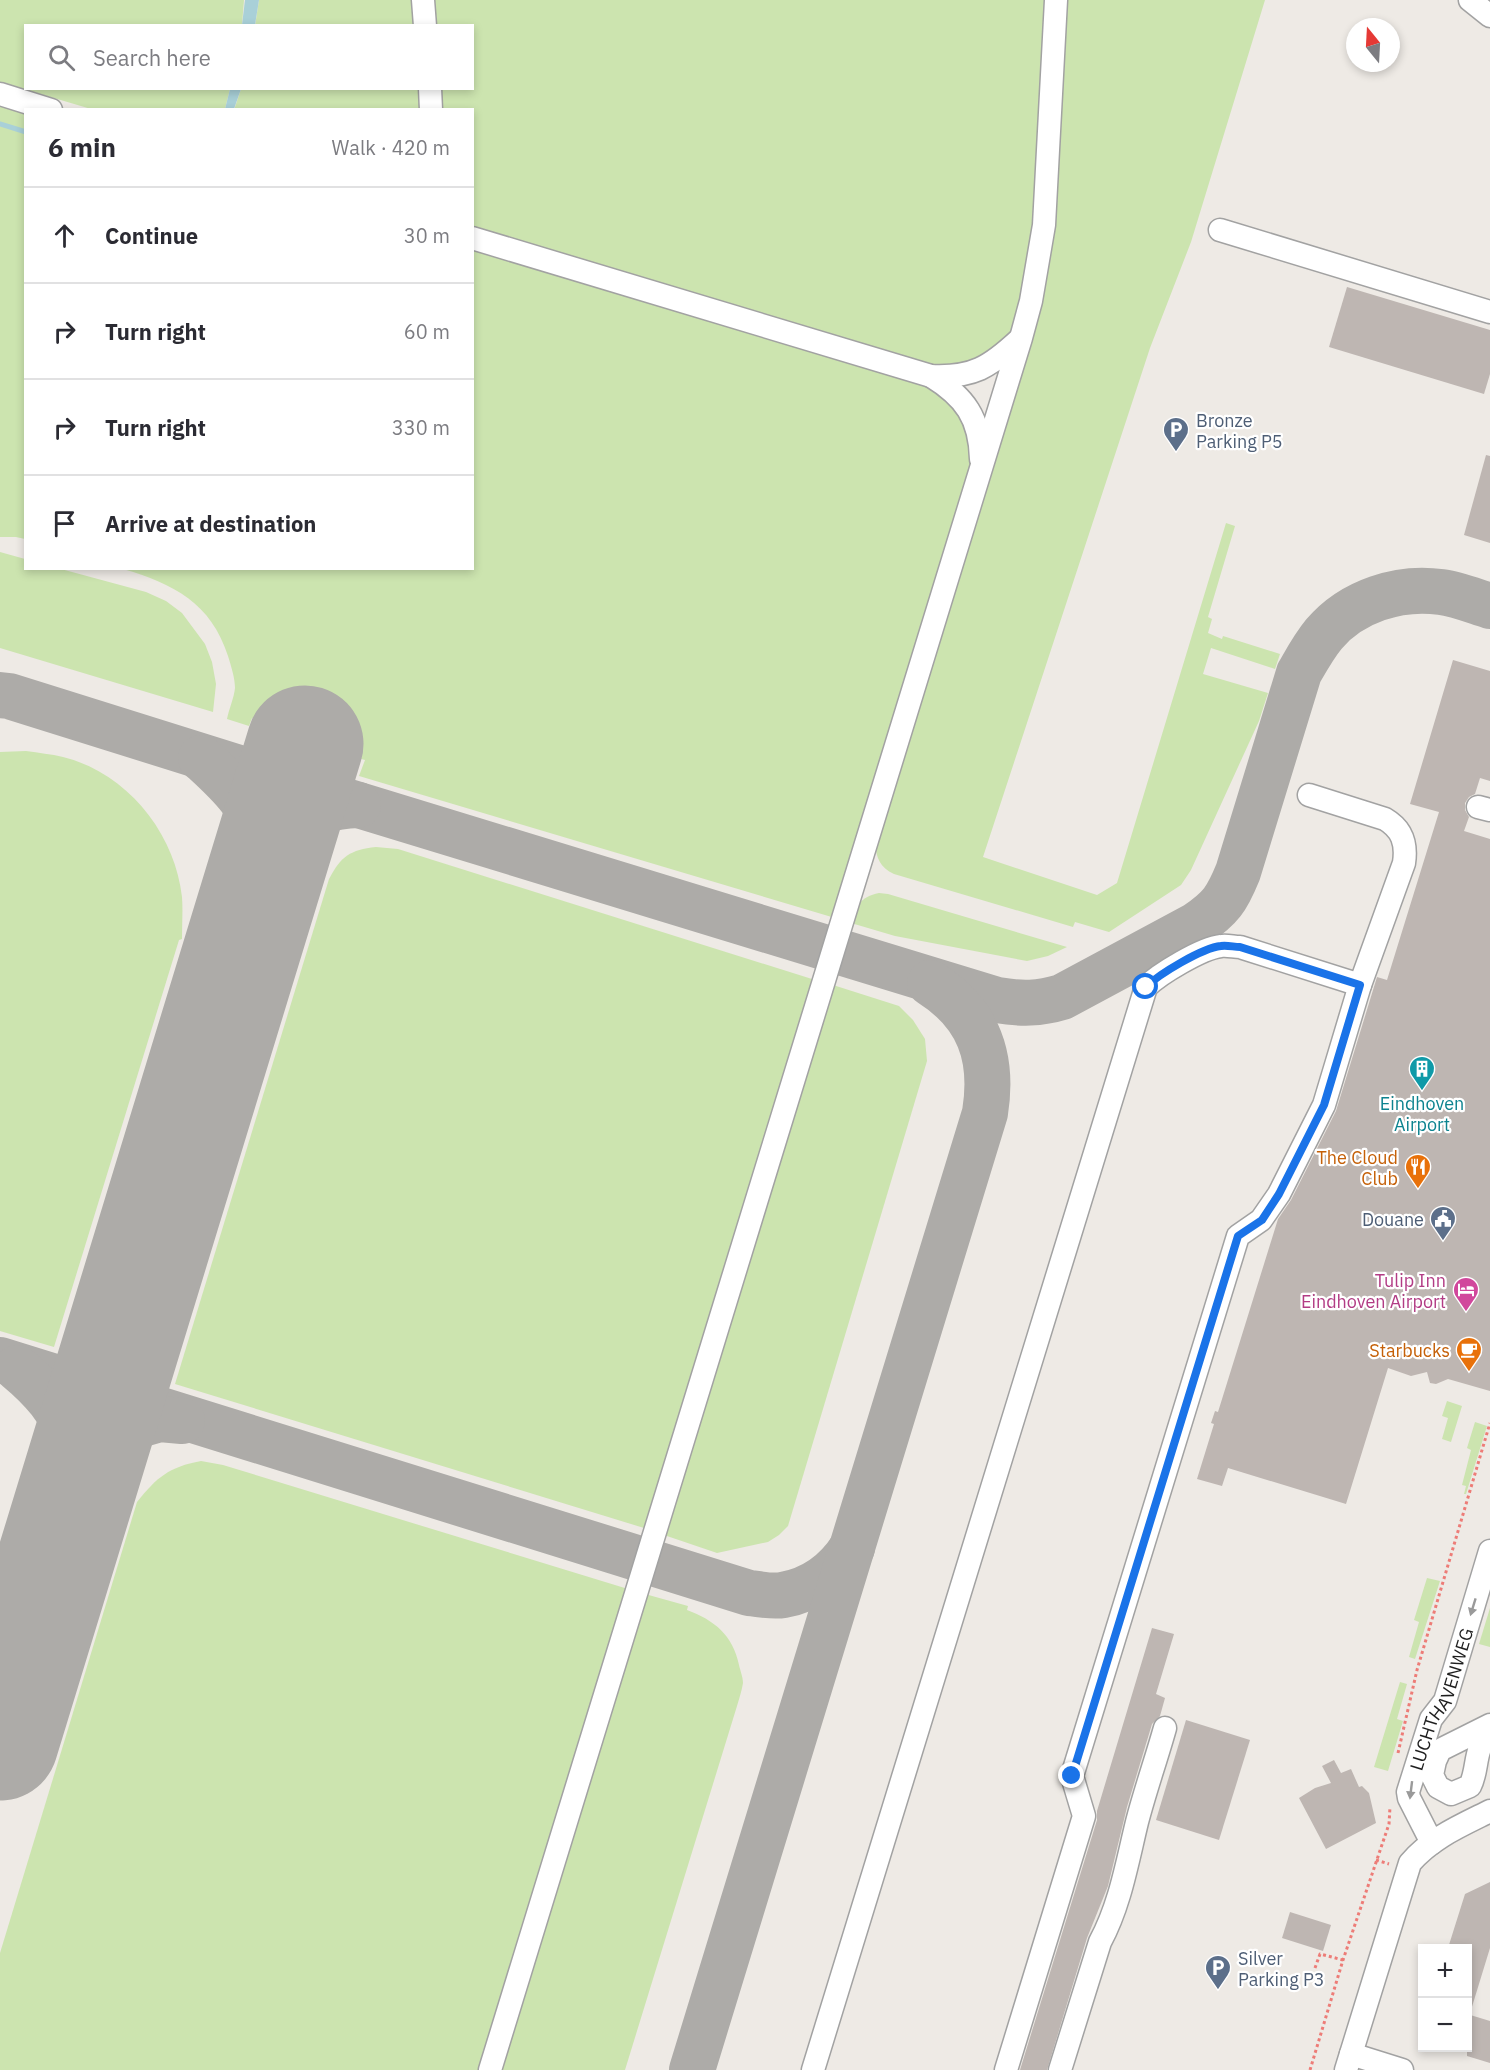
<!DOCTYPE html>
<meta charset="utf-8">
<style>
body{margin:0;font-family:"IBM Plex Sans",sans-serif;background:#f7f7f7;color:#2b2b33}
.controls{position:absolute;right:18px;bottom:18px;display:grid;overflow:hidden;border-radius:0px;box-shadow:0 3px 9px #0003}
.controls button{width:54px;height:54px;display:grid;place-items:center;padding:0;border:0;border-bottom:2px solid #e1e1e2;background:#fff;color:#2b2b33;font:30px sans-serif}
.compass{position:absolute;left:1346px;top:18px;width:54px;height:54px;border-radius:50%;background:#fff;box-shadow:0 3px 9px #0003;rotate:342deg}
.stop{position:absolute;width:18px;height:18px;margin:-14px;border:4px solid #1a73e8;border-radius:50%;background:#fff}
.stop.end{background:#1a73e8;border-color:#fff;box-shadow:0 2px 6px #0008}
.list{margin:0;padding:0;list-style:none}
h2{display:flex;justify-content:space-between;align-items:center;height:78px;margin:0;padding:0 24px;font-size:26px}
h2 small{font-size:20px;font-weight:400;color:#7c7c81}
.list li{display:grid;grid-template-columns:39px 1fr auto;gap:18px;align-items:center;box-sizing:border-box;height:96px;padding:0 24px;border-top:2px solid #e1e1e2}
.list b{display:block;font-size:22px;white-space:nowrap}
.list em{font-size:20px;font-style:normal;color:#7c7c81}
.icon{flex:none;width:33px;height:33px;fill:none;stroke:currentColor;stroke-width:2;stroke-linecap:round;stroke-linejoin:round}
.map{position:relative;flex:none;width:1490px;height:2070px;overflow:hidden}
.search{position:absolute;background:#fff;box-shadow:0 3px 9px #0003;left:24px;top:24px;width:450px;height:66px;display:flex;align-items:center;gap:15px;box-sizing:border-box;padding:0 21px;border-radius:0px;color:#7c7c81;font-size:22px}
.panel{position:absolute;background:#fff;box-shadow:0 3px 9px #0003;left:24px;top:108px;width:450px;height:462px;border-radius:0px}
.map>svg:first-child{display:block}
.grass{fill:#cce4af}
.water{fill:#a9d0d8}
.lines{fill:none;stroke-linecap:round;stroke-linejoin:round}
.stream{stroke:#a9d0d8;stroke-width:5}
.taxiway{stroke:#adaba8;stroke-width:46}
.runway{stroke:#adaba8;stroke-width:117}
.building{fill:#beb6b2}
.minor-casing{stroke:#a2a2a2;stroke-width:25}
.path{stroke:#ed7c77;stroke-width:3;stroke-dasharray:3 3;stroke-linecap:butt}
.minor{stroke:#fff;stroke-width:22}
.oneway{fill:#9a9a9a}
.route{stroke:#1a73e8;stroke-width:8}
.labels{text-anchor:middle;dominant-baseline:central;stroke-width:4.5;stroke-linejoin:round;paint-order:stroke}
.service-label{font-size:18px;fill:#4e5e75;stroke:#fff;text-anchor:start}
.culture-label{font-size:18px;fill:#0d838f;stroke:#fff}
.food-label{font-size:18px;fill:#c56008;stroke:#fff;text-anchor:end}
.hotel-label{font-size:18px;fill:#b23c85;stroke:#fff;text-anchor:end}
.street-label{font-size:18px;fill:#1e1e1e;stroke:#fff}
</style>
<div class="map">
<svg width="1490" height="2070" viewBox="0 0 1490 2070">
<rect width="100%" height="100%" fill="#eeeae5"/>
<g class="grass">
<path d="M0 0H244L242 25 26 26V88L230 89 225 109H91L0 82Z"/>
<path d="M259 0H420L422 25 255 26Z"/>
<path d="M430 0H1047L1032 250 1014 326 1005 340 993 351 967 365 938 367 870 349 473 227 472 110 438 109 436 89 472 88V26L432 25Z"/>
<path d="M1059 0H1265L1191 242 1150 348 983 857 1097 895 1117 883 1226 523 1235 526 1208 617 1212 619 1208 633 1222 639 1223 636 1280 654 1275 669 1211 648 1203 674 1268 693 1259 721 1191 870 1181 885 1109 932 1075 922 1073 927 894 874C880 868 876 857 875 843L1019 373Z"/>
<path d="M241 89H425L426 109 234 110Z"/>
<path d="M0 101 26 110 25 539 16 537H0Z"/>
<path d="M473 246 931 387 961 415 968 428 972 469 835 918 359 776 365 760 361 759 362 752 252 718 249 726 227 719C229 709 234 698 235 688 235 678 231 666 228 656 211 603 174 584 123 569L472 568Z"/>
<path d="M0 552 25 559 26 568 61 569 146 592 166 601 182 613 205 644 212 662 216 684 213 712 0 648Z"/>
<path d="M26 751C39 753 51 754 63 757 127 773 175 833 182 897 183 911 182 925 182 939L179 940 54 1347 0 1331V752Z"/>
<path d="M376 847 398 849 812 979 644 1528 175 1384 329 879C341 856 350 850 376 847Z"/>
<path d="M879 893 888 894 1067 947 1048 956 1027 961 895 936 851 923C856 906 860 897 879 893Z"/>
<path d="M833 985 899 1006 913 1020 925 1039 927 1061 788 1526 779 1535 768 1542 717 1553 664 1535Z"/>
<path d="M1447 1401 1462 1406 1451 1442 1442 1439 1448 1418 1442 1416Z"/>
<path d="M1475 1422 1487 1426 1466 1494H1464L1466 1486 1462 1485 1471 1450 1467 1448Z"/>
<path d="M201 1461 223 1465 628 1589 481 2070H0V1953L137 1502C157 1477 169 1467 201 1461Z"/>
<path d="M1427 1578 1440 1581 1415 1659 1409 1657 1419 1622 1414 1620Z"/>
<path d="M645 1594 688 1606 687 1610C714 1620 733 1635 739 1665 740 1670 743 1677 743 1683 742 1690 739 1699 737 1706L625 2070H501Z"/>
<path d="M1490 1608V1647L1479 1644Z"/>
<path d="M1400 1682 1407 1684 1397 1719 1403 1721 1388 1771 1374 1767Z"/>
</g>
<g class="water">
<path d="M245 0H259L255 25H242Z"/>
<path d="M230 89H241L234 109H225Z"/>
</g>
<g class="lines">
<path class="stream" d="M0 124 26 132"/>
<g class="taxiway">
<path d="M0 695 9 696 293 785 997 1000C1021 1004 1039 1004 1062 997L1196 925C1221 908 1227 899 1238 872L1299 673C1307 659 1314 646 1324 634 1352 601 1399 586 1441 592 1457 594 1474 601 1490 606"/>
<path d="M201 758C227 782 256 807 260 845 261 859 260 873 261 887 285 832 292 808 358 805"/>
<path d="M0 1360 749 1593C760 1594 772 1597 783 1595 812 1590 836 1573 852 1548"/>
<path d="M17 1368C41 1388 63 1411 71 1443 75 1460 73 1482 74 1500"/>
<path d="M74 1501 99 1447 129 1428 160 1419 182 1421"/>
<path d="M692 2070 985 1113C994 1057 979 1014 930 983"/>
</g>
<path class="runway" d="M0 1742 305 744"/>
</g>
<g class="building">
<path d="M1347 287 1490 330V374L1484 394 1329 347Z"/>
<path d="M1486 455 1490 456V543L1464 535Z"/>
<path d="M1453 660 1490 671V781L1480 778 1475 794 1469 797 1465 803V810L1469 817 1464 831 1490 839V1391L1448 1379 1436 1384 1430 1383 1427 1372 1411 1376 1388 1368 1346 1504 1228 1468 1222 1486 1197 1479 1214 1424 1211 1423 1215 1411 1218 1412 1278 1219 1291 1200 1336 1111 1377 977 1387 980 1439 812 1410 804Z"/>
<path d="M1152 1628 1174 1634 1156 1694 1165 1698 1160 1716 1152 1724 1127 1807 1108 1886 1087 1938 1047 2070H1020L1097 1820V1811Z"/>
<path d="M1186 1720 1250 1740 1219 1840 1156 1820Z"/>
<path d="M1334 1760 1341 1773 1351 1769 1359 1787 1362 1786 1369 1793 1376 1823 1326 1849 1299 1798 1315 1788 1331 1783 1322 1766Z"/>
<path d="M1490 1882V1948L1471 2010H1467V1948H1448L1465 1894Z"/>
<path d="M1290 1912 1331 1925 1323 1951 1282 1938Z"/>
<path d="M1467 2014 1490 2021V2063L1467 2056Z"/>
</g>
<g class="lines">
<defs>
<g id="minor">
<path d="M423 0 425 26"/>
<path d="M1470 0 1490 16"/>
<path d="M430 88 431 110"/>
<path d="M0 94 51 110"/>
<path d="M1220 230 1490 312"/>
<path d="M472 238 931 376C973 378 990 367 1020 339"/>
<path d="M931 376C965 397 980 418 981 459"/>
<path d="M1478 807 1490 810"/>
<path d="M1490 1725 1440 1750 1435 1761 1432 1775 1438 1787 1451 1794 1470 1786C1479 1769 1473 1747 1490 1735"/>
<path id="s1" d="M1432 1843 1409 1798 1408 1792 1431 1719 1445 1701 1490 1551"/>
<path d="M1351 2054 1402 2070"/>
<path d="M490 2070 1021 338 1031 301 1044 225 1056 0"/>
<path d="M813 2070 1146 987C1159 974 1202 948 1221 946 1227 945 1234 947 1240 947L1360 985"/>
<path d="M1006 2070 1084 1816 1072 1776 1238 1236 1261 1220 1279 1194 1324 1105 1360 985 1404 863C1407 843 1402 829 1385 819L1309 795"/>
<path d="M1060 2070 1100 1942C1120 1905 1127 1863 1137 1822 1145 1791 1156 1760 1165 1728"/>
<path d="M1346 2070 1410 1863C1431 1838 1462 1825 1490 1811"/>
</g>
</defs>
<use href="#minor" class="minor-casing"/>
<g class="path">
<path d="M1398 1753 1417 1670 1490 1423"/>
<path d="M1376 1860 1389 1864"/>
<path d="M1315 1968 1320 1954 1343 1960"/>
<path d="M1310 2070 1343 1960 1389 1824 1390 1807"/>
</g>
<use href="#minor" class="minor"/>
</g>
<defs><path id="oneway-solid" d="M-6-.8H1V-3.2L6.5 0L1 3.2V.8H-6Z" transform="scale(1.5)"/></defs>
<g class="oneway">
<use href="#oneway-solid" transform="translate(1473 1607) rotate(107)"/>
<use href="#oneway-solid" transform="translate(1411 1790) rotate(97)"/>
</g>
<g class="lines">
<path class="route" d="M1072 1776 1238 1236 1262 1220 1279 1194 1324 1105 1360 985 1240 947C1234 947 1227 945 1221 946 1202 948 1159 974 1146 987"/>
</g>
<defs>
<symbol id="parking-pin" viewBox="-11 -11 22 30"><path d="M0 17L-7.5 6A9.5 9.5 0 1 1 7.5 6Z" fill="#5c6f8a" stroke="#fff"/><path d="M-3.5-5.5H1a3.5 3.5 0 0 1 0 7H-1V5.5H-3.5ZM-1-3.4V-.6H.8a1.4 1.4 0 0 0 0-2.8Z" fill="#fff"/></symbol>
<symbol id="building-pin" viewBox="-11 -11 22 30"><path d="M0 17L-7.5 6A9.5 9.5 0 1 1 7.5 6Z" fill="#0f9aa8" stroke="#fff"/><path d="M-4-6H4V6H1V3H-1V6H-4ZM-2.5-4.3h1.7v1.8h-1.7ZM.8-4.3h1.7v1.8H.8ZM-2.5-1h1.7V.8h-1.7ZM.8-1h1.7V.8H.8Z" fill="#fff"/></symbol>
<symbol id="restaurant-pin" viewBox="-11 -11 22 30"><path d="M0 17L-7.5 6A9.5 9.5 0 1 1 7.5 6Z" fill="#e8710a" stroke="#fff"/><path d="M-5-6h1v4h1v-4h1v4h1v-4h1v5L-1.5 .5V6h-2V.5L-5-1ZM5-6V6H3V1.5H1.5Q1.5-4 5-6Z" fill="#fff"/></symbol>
<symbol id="civic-pin" viewBox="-11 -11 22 30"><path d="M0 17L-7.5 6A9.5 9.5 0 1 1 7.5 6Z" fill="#5c6f8a" stroke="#fff"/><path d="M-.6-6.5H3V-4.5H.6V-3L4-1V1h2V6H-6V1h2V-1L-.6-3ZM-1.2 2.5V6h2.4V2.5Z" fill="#fff"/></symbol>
<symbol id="hotel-pin" viewBox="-11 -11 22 30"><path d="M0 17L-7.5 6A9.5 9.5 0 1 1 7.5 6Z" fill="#d1479c" stroke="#fff"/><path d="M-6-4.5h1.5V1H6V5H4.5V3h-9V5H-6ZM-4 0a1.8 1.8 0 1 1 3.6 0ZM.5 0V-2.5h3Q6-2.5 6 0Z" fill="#fff"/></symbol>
<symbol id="cafe-pin" viewBox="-11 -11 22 30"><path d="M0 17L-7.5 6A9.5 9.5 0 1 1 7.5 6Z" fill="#e8710a" stroke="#fff"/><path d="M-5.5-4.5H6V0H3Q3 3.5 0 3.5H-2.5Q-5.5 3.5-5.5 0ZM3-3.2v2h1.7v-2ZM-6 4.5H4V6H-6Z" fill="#fff"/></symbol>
</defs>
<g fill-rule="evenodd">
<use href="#parking-pin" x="1161" y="415" width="30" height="40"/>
<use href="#building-pin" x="1407" y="1054" width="30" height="40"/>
<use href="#restaurant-pin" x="1403" y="1152" width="30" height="40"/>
<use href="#civic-pin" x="1428" y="1204" width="30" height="40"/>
<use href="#hotel-pin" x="1451" y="1275" width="30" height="40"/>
<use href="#cafe-pin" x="1454" y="1335" width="30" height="40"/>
<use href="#parking-pin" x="1203" y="1953" width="30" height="40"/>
</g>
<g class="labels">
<g class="service-label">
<text x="1196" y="420">Bronze<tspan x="1196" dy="21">Parking P5</tspan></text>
<text x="1424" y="1219" text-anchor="end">Douane</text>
<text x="1238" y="1958">Silver<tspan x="1238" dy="21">Parking P3</tspan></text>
</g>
<g class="culture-label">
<text x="1422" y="1103">Eindhoven<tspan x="1422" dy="21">Airport</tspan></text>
</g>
<g class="food-label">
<text x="1398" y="1157">The Cloud<tspan x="1398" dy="21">Club</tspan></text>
<text x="1450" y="1350">Starbucks</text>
</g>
<g class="hotel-label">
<text x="1446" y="1280">Tulip Inn<tspan x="1446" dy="21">Eindhoven Airport</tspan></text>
</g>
<g class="street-label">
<text stroke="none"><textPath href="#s1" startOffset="156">LUCHTHAVENWEG</textPath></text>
</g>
</g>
</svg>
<div class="controls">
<button>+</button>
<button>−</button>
</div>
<svg class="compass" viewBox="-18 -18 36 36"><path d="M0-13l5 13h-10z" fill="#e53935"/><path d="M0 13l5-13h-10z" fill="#7c7c81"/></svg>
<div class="stop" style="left:1146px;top:987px"></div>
<div class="stop end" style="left:1072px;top:1776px"></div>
<div class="search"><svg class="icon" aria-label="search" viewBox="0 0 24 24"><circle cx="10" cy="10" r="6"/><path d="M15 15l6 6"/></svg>Search here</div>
<section class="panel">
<h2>6 min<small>Walk · 420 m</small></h2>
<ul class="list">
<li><svg class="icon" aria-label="ahead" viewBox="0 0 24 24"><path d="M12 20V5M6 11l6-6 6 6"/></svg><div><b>Continue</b></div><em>30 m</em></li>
<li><svg class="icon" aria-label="right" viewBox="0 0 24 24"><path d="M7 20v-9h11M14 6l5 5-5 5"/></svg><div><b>Turn right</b></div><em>60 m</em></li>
<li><svg class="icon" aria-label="right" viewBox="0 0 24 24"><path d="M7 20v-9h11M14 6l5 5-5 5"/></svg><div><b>Turn right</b></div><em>330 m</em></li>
<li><svg class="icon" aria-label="arrive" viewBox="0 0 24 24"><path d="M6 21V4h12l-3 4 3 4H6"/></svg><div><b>Arrive at destination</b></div></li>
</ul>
</section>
</div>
